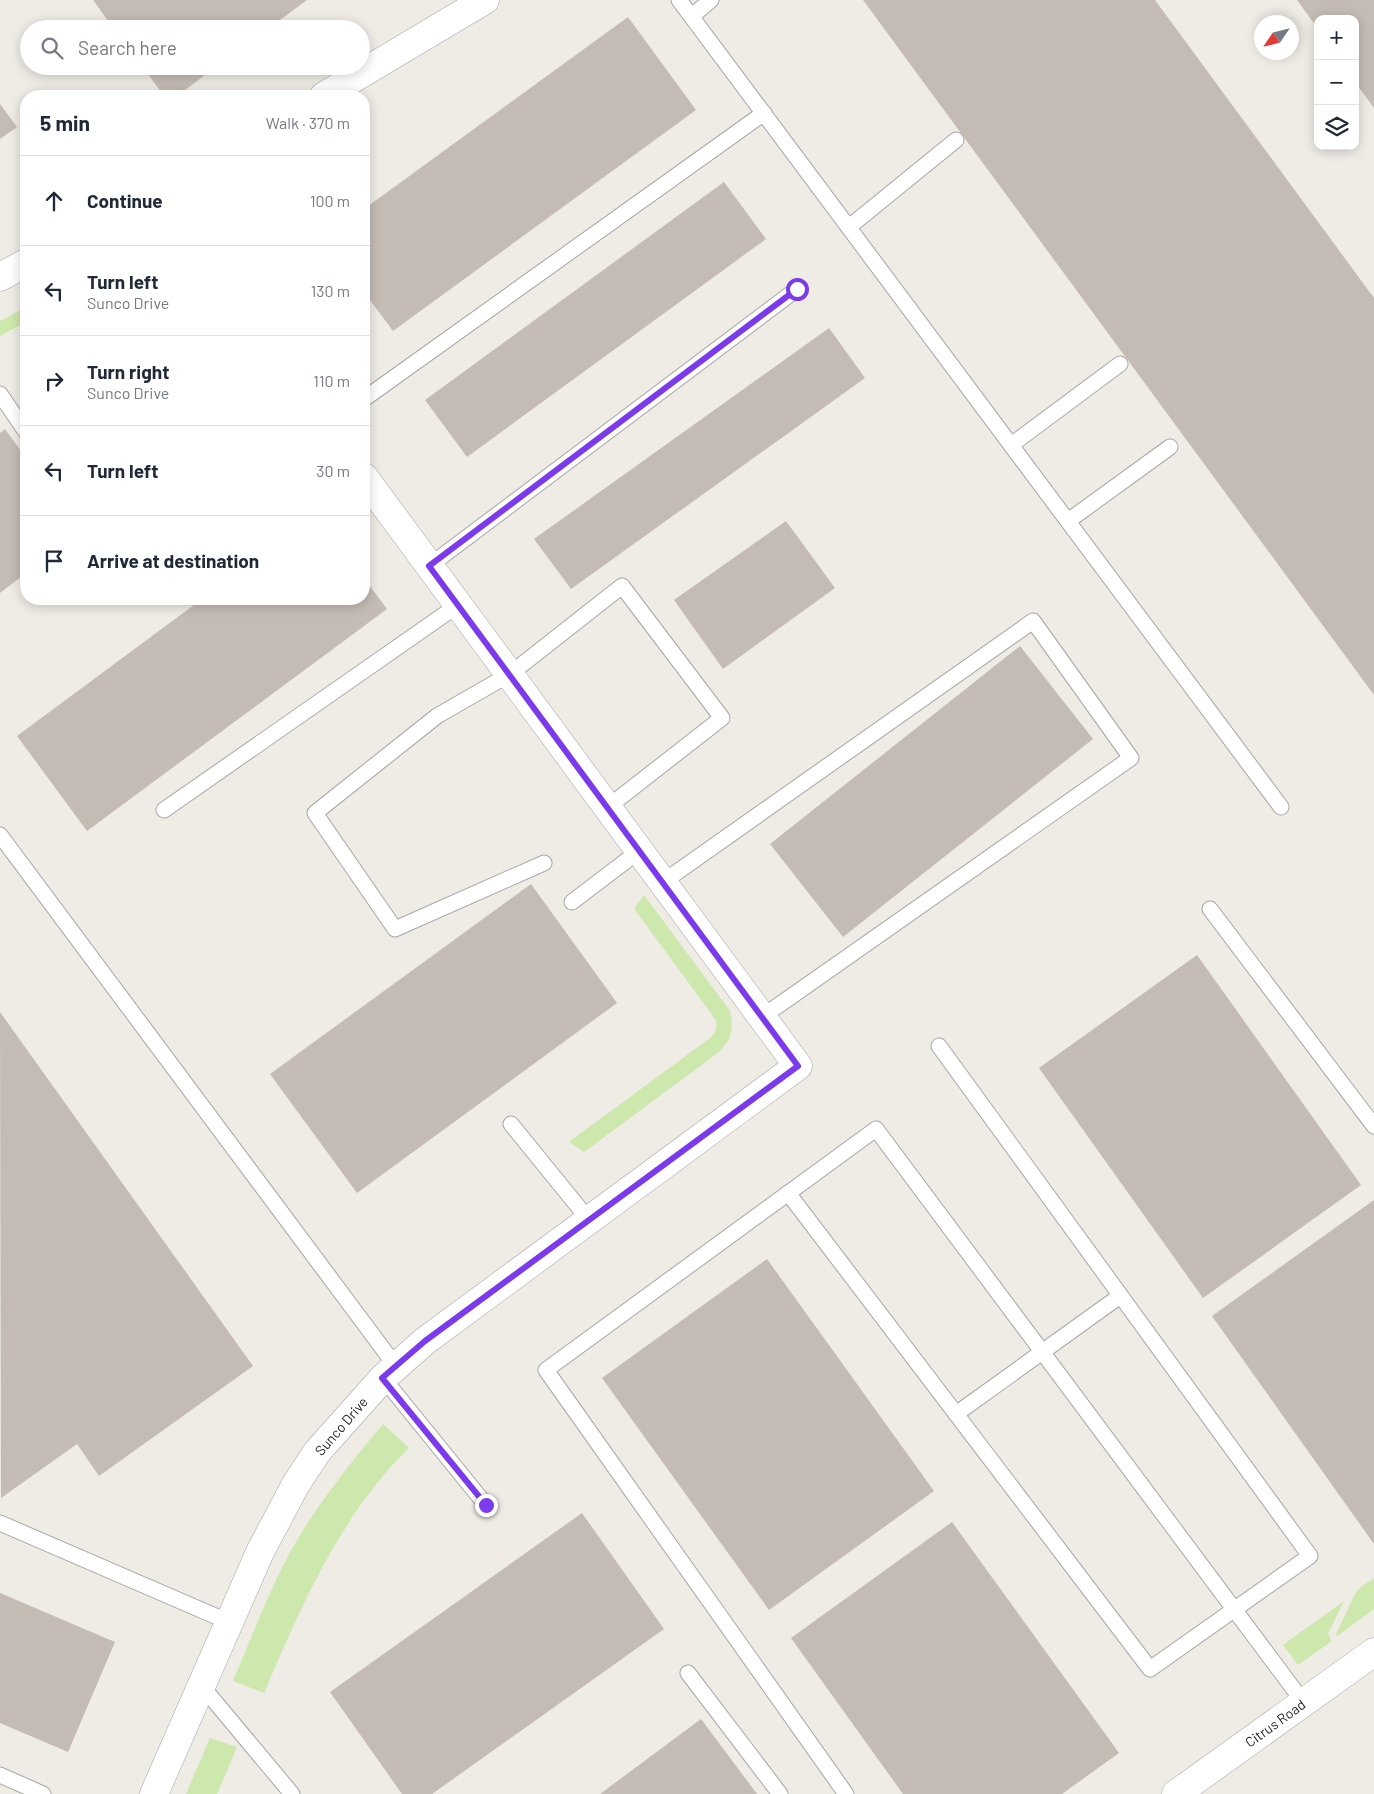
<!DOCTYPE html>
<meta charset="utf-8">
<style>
body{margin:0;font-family:Barlow,sans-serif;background:#f2f2f3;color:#1f2937}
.controls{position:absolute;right:15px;top:15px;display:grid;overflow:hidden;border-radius:10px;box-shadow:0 2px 12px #0003}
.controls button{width:45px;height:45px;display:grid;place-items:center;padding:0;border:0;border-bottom:1px solid #e0e1e3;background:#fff;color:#1f2937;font:25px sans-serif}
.compass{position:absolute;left:1254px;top:15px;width:45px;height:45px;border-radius:50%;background:#fff;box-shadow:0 2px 12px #0003;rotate:235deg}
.stop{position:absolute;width:15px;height:15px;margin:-11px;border:4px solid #7c3aed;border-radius:50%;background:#fff}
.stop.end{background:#7c3aed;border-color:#fff;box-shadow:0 1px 5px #0008}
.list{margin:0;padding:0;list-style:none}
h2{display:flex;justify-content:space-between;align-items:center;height:65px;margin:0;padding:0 20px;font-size:21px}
h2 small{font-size:16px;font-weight:400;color:#747a83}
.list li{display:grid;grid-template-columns:32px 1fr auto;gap:15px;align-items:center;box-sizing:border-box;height:90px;padding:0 20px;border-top:1px solid #e0e1e3}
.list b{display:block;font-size:19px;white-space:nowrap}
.list p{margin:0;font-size:16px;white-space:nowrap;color:#747a83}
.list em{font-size:16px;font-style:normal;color:#747a83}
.icon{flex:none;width:28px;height:28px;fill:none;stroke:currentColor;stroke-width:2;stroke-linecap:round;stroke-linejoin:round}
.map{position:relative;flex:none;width:1374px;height:1794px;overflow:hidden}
.search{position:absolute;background:#fff;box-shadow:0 2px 12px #0003;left:20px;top:20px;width:350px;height:55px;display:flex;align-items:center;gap:12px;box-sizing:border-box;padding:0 18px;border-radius:28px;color:#747a83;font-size:19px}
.panel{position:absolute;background:#fff;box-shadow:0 2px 12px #0003;left:20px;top:90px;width:350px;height:515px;border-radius:20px}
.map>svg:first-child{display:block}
.grass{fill:#cce8ac}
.building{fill:#c4bbb4}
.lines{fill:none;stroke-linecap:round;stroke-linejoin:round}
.service-casing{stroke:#a6a6a6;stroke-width:17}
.minor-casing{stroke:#a6a6a6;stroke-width:29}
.tertiary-casing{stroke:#a6a6a6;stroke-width:29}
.service{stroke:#fff;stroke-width:15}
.minor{stroke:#fff;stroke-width:28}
.tertiary{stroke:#fff;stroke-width:28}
.route{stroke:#7c3aed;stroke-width:6}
.labels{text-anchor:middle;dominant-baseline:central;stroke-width:4;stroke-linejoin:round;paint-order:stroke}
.street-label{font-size:14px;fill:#1f1f1f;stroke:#fff}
</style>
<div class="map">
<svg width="1374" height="1794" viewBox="0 0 1374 1794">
<rect width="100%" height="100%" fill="#efebe5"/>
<g class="grass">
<path d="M26 307V322L0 336V321Z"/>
<path d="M644 895 730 1011C734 1028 732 1039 719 1052L584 1152 569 1142 706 1041C713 1036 719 1029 716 1020L635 910V907Z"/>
<path d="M383 1424 409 1448C340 1515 301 1607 264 1693L233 1681C250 1641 265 1601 285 1562 311 1512 347 1467 383 1424Z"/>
<path d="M1374 1578V1609L1337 1636 1336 1634 1357 1590Z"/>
<path d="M1344 1601 1328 1634 1332 1641 1298 1665 1283 1645Z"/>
<path d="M210 1738 237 1747 217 1794H186Z"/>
</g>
<g class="building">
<path d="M93 0H307L268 29H114Z"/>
<path d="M863 0H1155L1374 298V695Z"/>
<path d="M1297 0H1374V108L1355 82V19H1318V29Z"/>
<path d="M628 17 696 110 393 331 364 292V209Z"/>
<path d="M142 66H217L177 96H164Z"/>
<path d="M0 104 17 127 0 139Z"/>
<path d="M724 182 766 239 467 457 425 400Z"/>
<path d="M829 328 865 378 571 589 534 539Z"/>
<path d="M5 429 26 458V573L0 593V433Z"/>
<path d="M786 521 835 588 723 669 674 600Z"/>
<path d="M364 578 387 609 87 831 17 736 202 599H364Z"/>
<path d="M1020 646 1093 739 843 937 770 844Z"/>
<path d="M531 884 617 1003 357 1193 270 1074Z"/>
<path d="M1197 955 1361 1185 1203 1298 1039 1068Z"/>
<path d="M0 1012 253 1366 99 1476 77 1444 1 1498Z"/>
<path d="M1374 1200V1544L1212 1316Z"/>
<path d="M767 1259 934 1491 769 1610 602 1378Z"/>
<path d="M582 1513 664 1629 432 1794H402L330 1692Z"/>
<path d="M952 1522 1119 1753 1062 1794H903L791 1638Z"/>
<path d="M0 1593 115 1642 68 1752 0 1723Z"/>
<path d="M701 1719 757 1794H600Z"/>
</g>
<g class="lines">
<defs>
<g id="service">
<path d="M679 0 1281 807"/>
<path d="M692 16 711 0"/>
<path d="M849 227 956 140"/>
<path d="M0 394 26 432"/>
<path d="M364 399 764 113"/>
<path d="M1011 445 1120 364"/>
<path d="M1068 521 1170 447"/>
<path d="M429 566 797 289"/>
<path d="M164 810 458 605"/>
<path d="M0 835 395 1365"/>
<path d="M544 863 395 929 315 813 437 716 510 674 622 586 722 718 608 807"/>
<path d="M663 882 1033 621 1131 758 762 1017"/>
<path d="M572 902 639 851"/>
<path d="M1210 909 1374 1126"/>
<path d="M511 1124 589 1220"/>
<path d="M788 1193 1150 1669 1310 1556 939 1046"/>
<path d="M383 1378 486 1505"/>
<path d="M956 1414 1120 1296"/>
<path d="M0 1523 229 1622"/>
<path d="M688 1673 780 1794"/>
<path d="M201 1685 292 1794"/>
<path d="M0 1775 43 1794"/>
<path d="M846 1794 546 1370 876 1129 1304 1703"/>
</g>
<g id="minor">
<path d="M154 1794 260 1552 296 1484 317 1452 383 1378 425 1341 798 1066 364 477"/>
<path d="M1176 1794 1374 1652"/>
</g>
<g id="tertiary">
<path d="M324 96 485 0"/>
<path d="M0 277 26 263"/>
</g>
</defs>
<use href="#service" class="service-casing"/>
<use href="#minor" class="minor-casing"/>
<use href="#tertiary" class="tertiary-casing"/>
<use href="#service" class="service"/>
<use href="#minor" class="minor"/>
<use href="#tertiary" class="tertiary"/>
</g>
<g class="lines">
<path class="route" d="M486 1505 382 1378 425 1341 798 1066 429 566 797 289"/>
</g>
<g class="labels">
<g class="street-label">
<text transform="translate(341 1426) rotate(-49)">Sunco Drive</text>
<text transform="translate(1275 1723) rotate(-36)">Citrus Road</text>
</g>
</g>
</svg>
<div class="controls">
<button>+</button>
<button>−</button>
<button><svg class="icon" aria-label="layers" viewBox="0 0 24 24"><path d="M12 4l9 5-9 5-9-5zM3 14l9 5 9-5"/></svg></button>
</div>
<svg class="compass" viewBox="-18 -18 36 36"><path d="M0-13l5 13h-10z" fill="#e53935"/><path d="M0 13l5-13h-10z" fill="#747a83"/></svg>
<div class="stop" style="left:797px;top:289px"></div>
<div class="stop end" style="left:486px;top:1505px"></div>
<div class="search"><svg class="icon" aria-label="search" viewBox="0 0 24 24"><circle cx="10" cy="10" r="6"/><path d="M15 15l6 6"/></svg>Search here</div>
<section class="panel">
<h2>5 min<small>Walk · 370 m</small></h2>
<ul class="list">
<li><svg class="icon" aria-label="ahead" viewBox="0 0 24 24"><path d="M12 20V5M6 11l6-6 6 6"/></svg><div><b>Continue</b></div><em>100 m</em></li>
<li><svg class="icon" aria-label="left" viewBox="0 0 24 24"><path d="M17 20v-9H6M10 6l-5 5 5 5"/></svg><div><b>Turn left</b><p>Sunco Drive</p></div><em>130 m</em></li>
<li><svg class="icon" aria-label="right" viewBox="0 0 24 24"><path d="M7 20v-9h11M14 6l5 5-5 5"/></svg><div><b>Turn right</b><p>Sunco Drive</p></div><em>110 m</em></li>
<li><svg class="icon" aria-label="left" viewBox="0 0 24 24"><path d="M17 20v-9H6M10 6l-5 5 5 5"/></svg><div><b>Turn left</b></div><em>30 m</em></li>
<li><svg class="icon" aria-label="arrive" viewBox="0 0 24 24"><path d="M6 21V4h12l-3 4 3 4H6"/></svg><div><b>Arrive at destination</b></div></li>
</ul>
</section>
</div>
